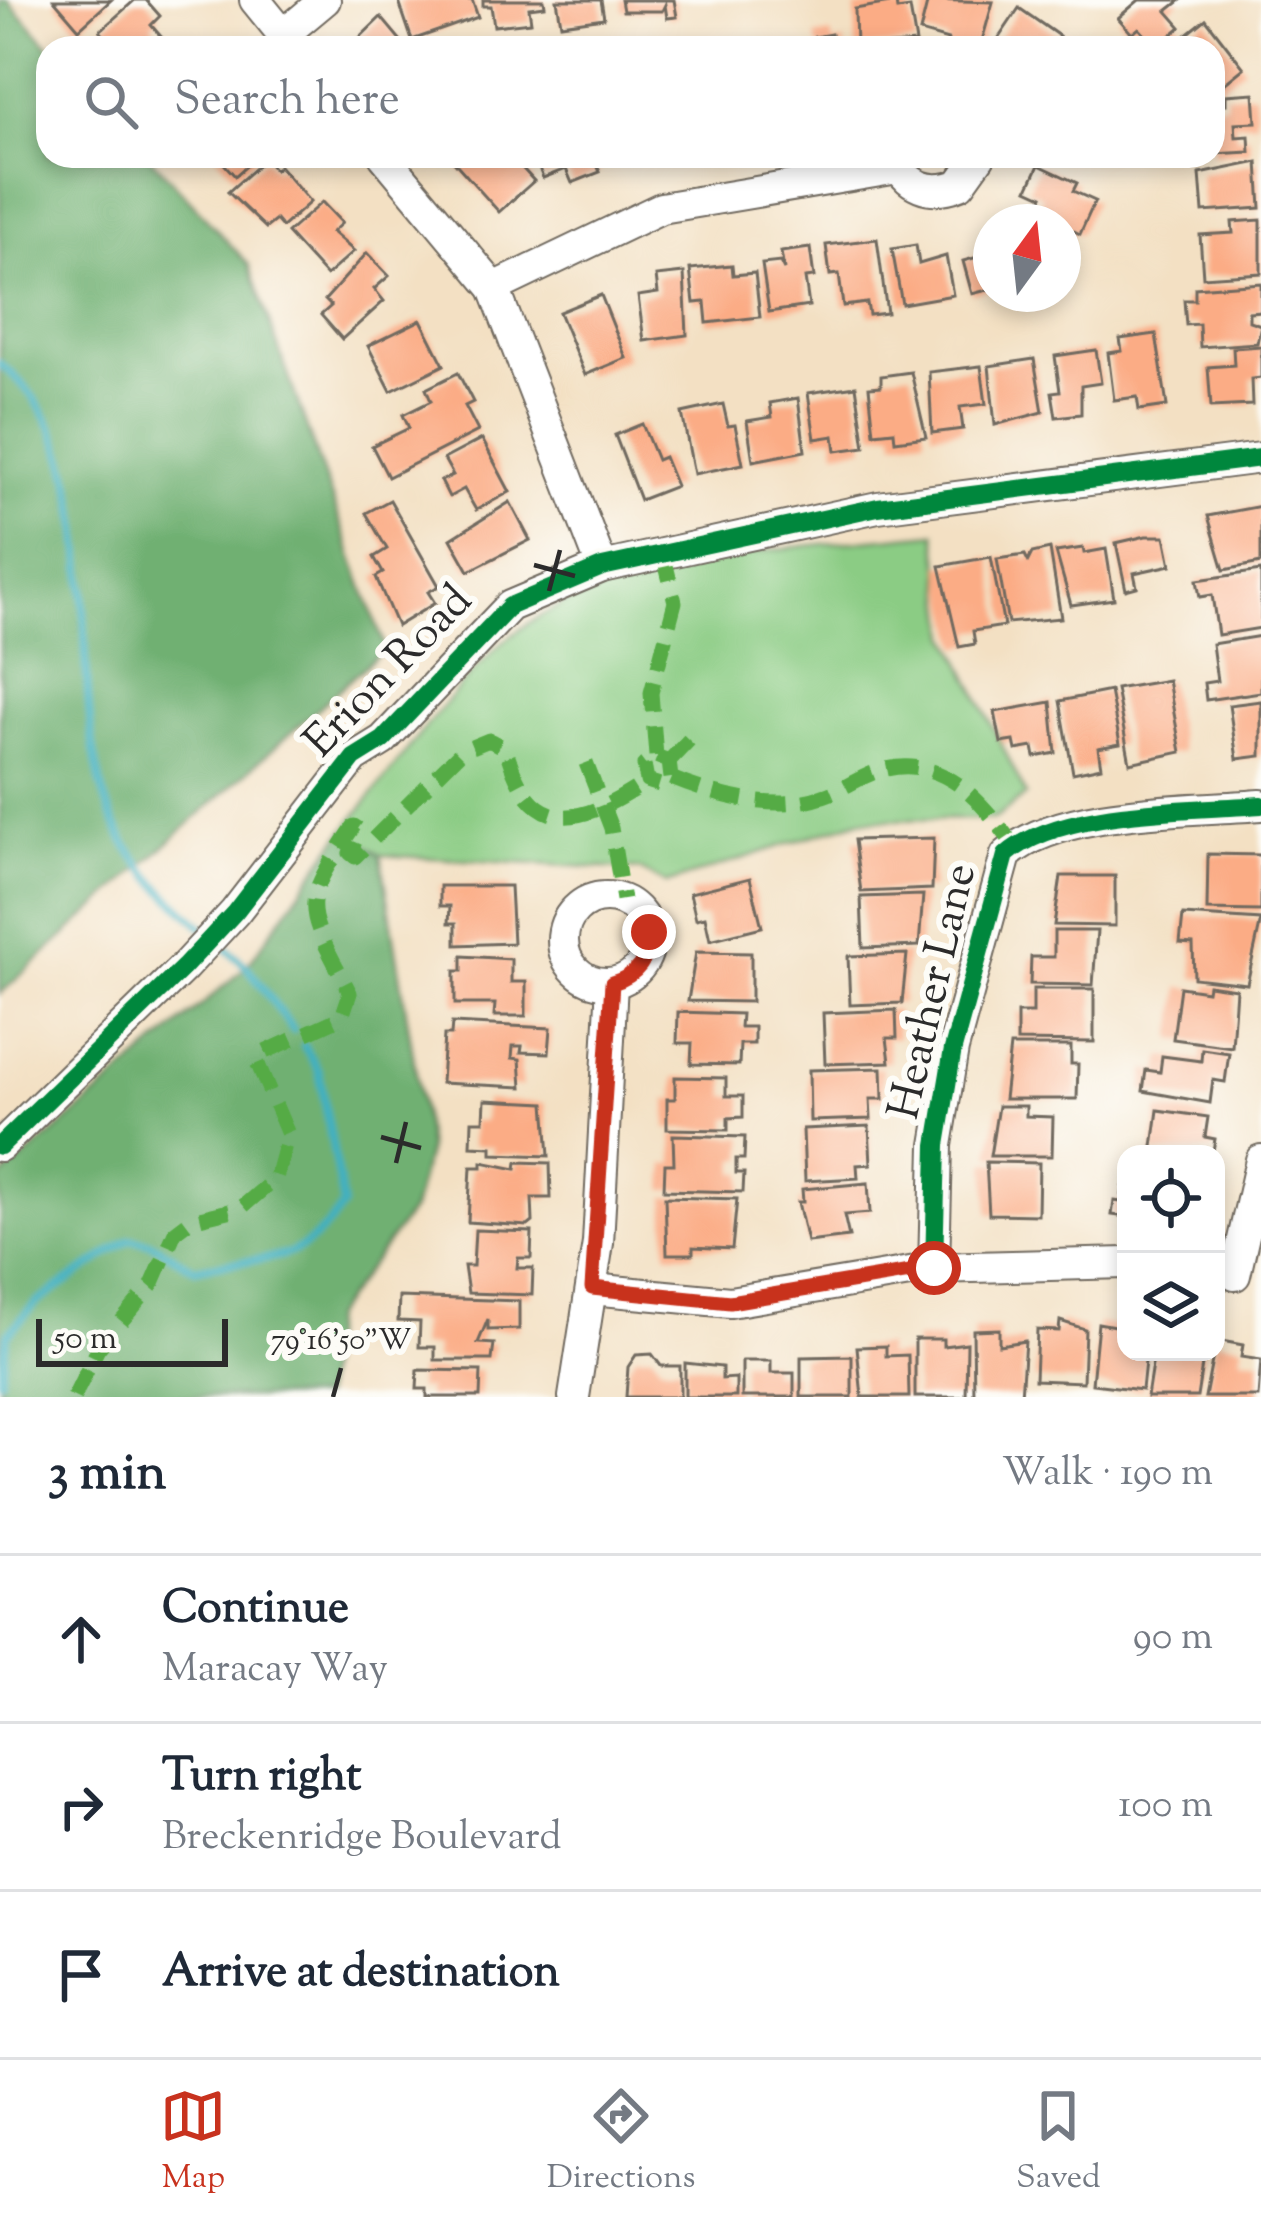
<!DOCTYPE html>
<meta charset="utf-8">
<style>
body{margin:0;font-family:"Sorts Mill Goudy",serif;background:#f6f6f7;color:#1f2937}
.controls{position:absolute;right:36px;bottom:36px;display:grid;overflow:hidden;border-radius:24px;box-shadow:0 6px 18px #0003}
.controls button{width:108px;height:108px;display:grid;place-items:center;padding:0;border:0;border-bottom:3px solid #e0e1e3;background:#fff;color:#1f2937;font:60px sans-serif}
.compass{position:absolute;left:973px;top:204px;width:108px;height:108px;border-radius:50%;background:#fff;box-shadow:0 6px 18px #0003;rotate:15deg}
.scale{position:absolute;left:36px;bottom:30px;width:192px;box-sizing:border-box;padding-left:12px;border:6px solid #2b2b2b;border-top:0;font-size:33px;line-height:42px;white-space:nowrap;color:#2b2b2b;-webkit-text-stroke:9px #fdfcf7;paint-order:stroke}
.stop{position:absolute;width:36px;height:36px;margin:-27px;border:9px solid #c8321e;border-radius:50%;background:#fff}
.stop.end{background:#c8321e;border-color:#fff;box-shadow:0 3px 12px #0008}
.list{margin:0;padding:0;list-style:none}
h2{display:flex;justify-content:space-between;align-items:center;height:156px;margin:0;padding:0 48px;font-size:51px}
h2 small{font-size:39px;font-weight:400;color:#747a83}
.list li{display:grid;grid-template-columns:78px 1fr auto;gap:36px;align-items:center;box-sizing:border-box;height:168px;padding:0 48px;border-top:3px solid #e0e1e3}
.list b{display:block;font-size:45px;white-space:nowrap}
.list p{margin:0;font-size:39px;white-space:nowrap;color:#747a83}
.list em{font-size:39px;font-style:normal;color:#747a83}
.icon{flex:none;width:66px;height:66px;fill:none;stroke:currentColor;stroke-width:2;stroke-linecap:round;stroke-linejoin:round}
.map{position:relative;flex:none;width:1261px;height:1397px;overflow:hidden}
.search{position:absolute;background:#fff;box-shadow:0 6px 18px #0003;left:36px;right:36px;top:36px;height:132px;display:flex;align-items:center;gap:30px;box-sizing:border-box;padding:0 42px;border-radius:36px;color:#747a83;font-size:45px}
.sheet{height:660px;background:#fff}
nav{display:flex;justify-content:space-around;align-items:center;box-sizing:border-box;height:168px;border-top:3px solid #e0e1e3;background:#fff;font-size:33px;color:#747a83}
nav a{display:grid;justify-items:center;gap:6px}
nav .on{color:#c8321e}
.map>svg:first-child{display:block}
.green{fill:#8bcc84;stroke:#5b7c58;stroke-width:3}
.forest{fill:#70b072;stroke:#4e6e4e;stroke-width:3}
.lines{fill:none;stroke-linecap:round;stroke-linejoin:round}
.stream{stroke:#42b0bf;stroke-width:8}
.building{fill:#fbac85}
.minor-casing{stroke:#716a60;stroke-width:34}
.minor{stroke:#fff;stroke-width:30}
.quiet{stroke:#54ab44;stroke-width:15;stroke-dasharray:30 15;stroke-linecap:butt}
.cycleway-casing{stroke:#fdfcf7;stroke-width:26}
.cycleway{stroke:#00873e;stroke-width:18}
.route{stroke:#c8321e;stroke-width:15}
.ticks{fill:none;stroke:#2b2b2b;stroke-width:4.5}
.labels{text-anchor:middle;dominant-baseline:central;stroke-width:12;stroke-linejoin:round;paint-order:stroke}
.street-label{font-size:45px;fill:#2b2b2b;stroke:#fdfcf7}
.ticks-label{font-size:30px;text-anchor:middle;fill:#2b2b2b;stroke:#fdfcf7;stroke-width:12;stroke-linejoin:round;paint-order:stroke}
</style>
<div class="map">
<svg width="1261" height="1397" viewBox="0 0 1261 1397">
<rect width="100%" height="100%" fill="#fdfcf7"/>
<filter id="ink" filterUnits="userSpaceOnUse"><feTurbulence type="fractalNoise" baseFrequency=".00833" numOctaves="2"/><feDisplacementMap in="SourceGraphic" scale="24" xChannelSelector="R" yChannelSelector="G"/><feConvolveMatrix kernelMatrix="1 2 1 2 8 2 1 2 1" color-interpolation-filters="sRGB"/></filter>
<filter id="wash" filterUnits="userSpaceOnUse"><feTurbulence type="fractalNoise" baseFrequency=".004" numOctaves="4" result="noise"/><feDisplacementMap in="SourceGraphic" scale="48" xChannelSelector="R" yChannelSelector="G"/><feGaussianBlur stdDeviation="2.7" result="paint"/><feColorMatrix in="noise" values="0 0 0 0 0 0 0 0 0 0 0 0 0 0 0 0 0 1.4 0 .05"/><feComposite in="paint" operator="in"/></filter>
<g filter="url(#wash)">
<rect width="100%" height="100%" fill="#f3e0c3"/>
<path class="green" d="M936 533 949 636 1026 795 995 819 860 820 666 884 639 870 381 855 344 830C393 771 443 698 498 647 598 555 806 546 936 533Z"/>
<g class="forest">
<path d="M0 0H8L51 48 48 156H149L249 265 385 648 0 994Z"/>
<path d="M344 830 381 855 428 1148 412 1210 331 1318 323 1397H0V1179L246 967Z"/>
</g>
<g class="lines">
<g class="stream">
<path d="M0 364C130 462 52 692 116 826 137 869 171 899 206 930"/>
<path d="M217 940 249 969 293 1030"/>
<path d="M0 1379 7 1335 36 1303 130 1239 151 1243 195 1269C269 1252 294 1273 343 1206L319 1071 304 1046"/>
</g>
</g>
<g id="blocks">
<g class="building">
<path d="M54 0H111L79 29Z"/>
<path d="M135 0H146L160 16 151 25 171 48H115L100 31Z"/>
<path d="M404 0H472L478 17 412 40 399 2Z"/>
<path d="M483 0H544L545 6 529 8 531 22 494 26 491 6H483Z"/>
<path d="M557 0H601L604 18 561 24Z"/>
<path d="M621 0H674L677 17 667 18 665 5 662 11H623Z"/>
<path d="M928 0 993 2 980 48H946L948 40 920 32Z"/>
<path d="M1139 0H1181L1167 11 1181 27 1156 48 1139 28 1132 34 1118 18Z"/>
<path d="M896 2 897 10 910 8 916 43 856 48 855 9Z"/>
<path d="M1019 8 1059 36 1051 48H992Z"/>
<path d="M381 17 407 48H349Z"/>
<path d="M1206 19 1244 68 1213 93V48H1170Z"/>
<path d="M831 34 833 43 844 41 845 48H818L815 37Z"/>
<path d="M1254 93 1256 122 1235 123 1236 137 1249 136 1250 152 1213 154V105L1226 104V95Z"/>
<path d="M217 156H258L235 176Z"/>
<path d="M449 156H497L505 165 513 158 534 181 499 212Z"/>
<path d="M534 156H593L600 172 572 183 566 169 543 178Z"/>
<path d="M265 159 275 170 279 166 310 202 282 227 276 220 266 228 228 192Z"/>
<path d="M1258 162 1261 208 1203 212 1200 174Z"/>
<path d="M1039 165 1077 183 1073 191 1095 201 1080 234 1074 231 1068 245 1063 242V222H1031L1043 196 1028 189Z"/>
<path d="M322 202 342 223 332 232 354 251 326 276 287 233Z"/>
<path d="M1261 220V273L1203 277 1200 235 1233 233 1232 222Z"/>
<path d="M991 229V289L972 294 963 261 989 254 983 231Z"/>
<path d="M877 239 887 313 869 315 867 303 843 306 839 274 830 275 826 245Z"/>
<path d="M916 245 919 264 946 256 953 295 902 304 892 249Z"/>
<path d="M810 248 814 277 805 278 809 306 769 312 762 264 780 262 784 270 781 252Z"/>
<path d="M367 253 389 276 374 289 384 301 342 339 321 315 331 306 325 300Z"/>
<path d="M732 265 733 275 755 273 760 317 707 323 705 302 694 303 690 269Z"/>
<path d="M684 273 687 335 644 341 638 296 658 293 656 276Z"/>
<path d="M1261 283V311L1249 312V321L1261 325 1257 343 1200 347 1199 324 1186 325 1184 300H1195V288Z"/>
<path d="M601 295 626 358 585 375 559 312Z"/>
<path d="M421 320 444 365 391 391 368 346Z"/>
<path d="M1156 334 1167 406 1139 410 1137 397 1114 400 1108 353 1122 351 1120 339Z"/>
<path d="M1261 346V378L1251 379 1252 405 1211 407 1208 367 1234 365 1233 348Z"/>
<path d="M1096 350 1101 383 1081 386V414L1056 417 1052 392 1060 391 1055 356Z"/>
<path d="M1034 359 1043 412 995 425 989 366Z"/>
<path d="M981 366 986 404 960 407 963 429 932 433 929 372Z"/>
<path d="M911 372 926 437 895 441 894 431 874 433 869 387 881 386V376Z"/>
<path d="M458 373 473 402 465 406 478 431 388 477 372 446 409 428 403 415 431 401 426 389Z"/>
<path d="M856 386 865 447 836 451 834 436 815 439 808 393Z"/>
<path d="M798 398 805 451 753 461 747 421 772 417 770 403Z"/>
<path d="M723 404 728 426 735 425 743 464 694 474 682 413Z"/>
<path d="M642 424 657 460 664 457 676 486 640 500 615 435Z"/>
<path d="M482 439 510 492 476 510 464 489 449 497 441 481 453 475 444 459Z"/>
<path d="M390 500 439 586 428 592 435 603 397 626 376 577 383 573 374 557 387 549 366 513Z"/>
<path d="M510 502 530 540 469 571 451 539Z"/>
<path d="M1261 506V563L1224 570 1208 516Z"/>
<path d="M1146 536H1165L1171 565 1134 573 1137 587 1126 590 1116 543Z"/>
<path d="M1083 548 1084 553 1106 549 1114 599 1071 605 1056 552Z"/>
<path d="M1050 549 1061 618 1008 623 997 559 1025 555 1028 561 1032 553Z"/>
<path d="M991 557 1004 626 973 631 975 644 959 647 940 566Z"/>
<path d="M1261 571V628L1218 635 1212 595 1200 597 1197 580Z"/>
<path d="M1261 636V692L1206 700 1204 683 1217 681 1212 644Z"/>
<path d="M1168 680 1181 752 1130 763 1116 689Z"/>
<path d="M1110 691 1120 744 1098 748 1101 767 1073 773 1060 701Z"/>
<path d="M1261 701V756L1237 759 1229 705Z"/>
<path d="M1051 702 1056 753 1035 757 1033 747 1016 750 1014 741 1001 743 995 712Z"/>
<path d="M934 838 932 889 861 892 854 840Z"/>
<path d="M1208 854 1261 855V911L1207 910Z"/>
<path d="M1061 876H1115V926L1054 925Z"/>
<path d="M750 878 762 927 710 940 705 917 696 919 690 893Z"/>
<path d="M440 886H510L513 943 456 945V923H449L450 906H440Z"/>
<path d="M923 895 919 946 863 948 861 897Z"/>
<path d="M1183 915 1261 920 1247 984 1194 978 1193 944 1180 943Z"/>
<path d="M1054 931H1097L1093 985 1030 984 1031 957H1054Z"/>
<path d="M696 952 751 953V1002L688 1001Z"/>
<path d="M907 954 902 1003 850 1005 848 956Z"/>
<path d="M462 956 511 959V982H526V1016H494L495 1004H455V971H462Z"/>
<path d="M1208 985 1236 989 1232 1047 1173 1039 1180 987 1207 991Z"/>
<path d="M1033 989H1094V1042L1017 1041V1013H1033Z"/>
<path d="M896 1010 897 1038H887L890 1062 825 1064 823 1013Z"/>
<path d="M678 1012 741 1014 740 1027H754V1044H740L739 1065 691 1064 692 1043H677Z"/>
<path d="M452 1023 551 1028 549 1053 521 1052 522 1046H513L512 1058 520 1059 522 1087 441 1083 444 1035H451Z"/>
<path d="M1010 1046H1071V1064H1078L1077 1099H1004Z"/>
<path d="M1202 1049 1229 1053 1225 1082 1213 1080 1210 1103 1143 1091 1146 1070 1160 1072 1162 1056 1201 1061Z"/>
<path d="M882 1068 883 1099H870L871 1119 810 1121 809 1070Z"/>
<path d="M675 1077 726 1078V1096H743V1117L728 1118V1130L667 1129V1099H675Z"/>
<path d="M485 1100 545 1103 549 1156 492 1154V1147L471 1146 472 1121H484Z"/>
<path d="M998 1106H1026V1116L1053 1117 1052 1156H990Z"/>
<path d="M1158 1110 1208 1117 1205 1137 1215 1139 1213 1151 1152 1154Z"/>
<path d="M869 1126 871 1164 857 1165 858 1178 805 1181 803 1129Z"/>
<path d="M673 1135 745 1137 744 1159H736V1173H744L743 1192 664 1190 665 1164H674Z"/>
<path d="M482 1162 516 1169 517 1162 550 1163 551 1198H532L533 1222 528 1226 468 1222 471 1167H482Z"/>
<path d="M986 1162 1039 1163 1038 1215 989 1214Z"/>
<path d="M868 1183 870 1213 844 1215 849 1237 807 1242 798 1202H803L802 1189Z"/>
<path d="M1123 1186 1126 1217 1112 1215 1114 1201 1121 1202Z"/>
<path d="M665 1197 737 1199 732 1249 693 1247V1254H667Z"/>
<path d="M475 1230 532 1232 531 1258H518L517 1268H533L532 1295 468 1293 464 1266H473Z"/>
<path d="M399 1297 519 1301V1329L488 1330V1319L478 1343 494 1344 492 1360H435V1347H419L420 1322 398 1321Z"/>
<path d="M1060 1321 1085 1329 1083 1382 1035 1380 1037 1330 1059 1331Z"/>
<path d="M1098 1323 1126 1328V1352H1146L1142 1390 1092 1384Z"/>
<path d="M999 1329V1345L1025 1341 1021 1396 974 1397 973 1330Z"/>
<path d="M915 1339H943V1346L967 1343 966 1397H915Z"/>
<path d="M1216 1340 1243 1345 1241 1357 1261 1360 1258 1397H1205Z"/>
<path d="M886 1346V1356L908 1355 909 1397H862L857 1347Z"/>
<path d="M1154 1352H1204L1197 1397H1147Z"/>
<path d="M652 1354 661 1366H680V1397H626L628 1367 636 1355Z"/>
<path d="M852 1356V1397H801V1357Z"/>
<path d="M742 1361H771V1373H794V1397H742Z"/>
<path d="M685 1363 722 1367V1379L736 1378V1397H685Z"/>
<path d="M418 1370 481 1371 480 1397H427V1389H417Z"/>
</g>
</g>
</g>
<g filter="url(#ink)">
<use href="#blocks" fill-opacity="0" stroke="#716a60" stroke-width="3"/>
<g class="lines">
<defs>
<g id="minor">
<path d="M255 0 294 48"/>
<path d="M283 35 325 0"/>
<path d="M384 156 494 288 602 567"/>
<path d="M894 156C905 187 931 196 960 184L980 156"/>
<path d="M494 288 661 208 898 168"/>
<circle cx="606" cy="940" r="43"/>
<path d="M0 1146 184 967 235 912 354 758 383 740 510 606 602 567 878 507 1261 458"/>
<path d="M934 1268 937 1145 953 1049 1006 855C1061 807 1189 811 1261 805"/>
<path d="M1235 1275 1261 1160"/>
<path d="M592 1289 730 1302 934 1268 1126 1263"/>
<path d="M574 1397 598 1243 612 983"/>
</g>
</defs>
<use href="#minor" class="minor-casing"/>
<use href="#minor" class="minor"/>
<g class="quiet">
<path d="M656 756 651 693 675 602 663 553"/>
<path d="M669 761 689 740"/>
<path d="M586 763 611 828 623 900"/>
<path d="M671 778 669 761 656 756 644 765 647 781 660 785 671 778C715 796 776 813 823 796 843 790 862 775 882 770 945 754 982 802 1015 847"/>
<path d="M74 1397 98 1349 152 1285 175 1232 191 1220 241 1208 276 1178 288 1134 257 1062 265 1052 342 1017 350 993C305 904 297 911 354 826L360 830 350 853 355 857 462 751 489 740 506 749C532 841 581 825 647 781"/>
</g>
<defs>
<g id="cycleway">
<path d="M0 1146 184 967 235 912 354 758 383 740 510 606 602 567 878 507 1261 458"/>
<path d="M934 1268 937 1145 953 1049 1006 855C1061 807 1189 811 1261 805"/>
</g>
</defs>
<use href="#cycleway" class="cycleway-casing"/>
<use href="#cycleway" class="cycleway"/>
</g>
</g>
<g class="lines" filter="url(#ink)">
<path class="route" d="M649 932C650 959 637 976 612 983L592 1288 730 1302 934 1268"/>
</g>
<path class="ticks" d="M534 565 575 576M549 591 560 550M381 1137 421 1148M396 1163 406 1122M333 1397 341 1368"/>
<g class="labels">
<g class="street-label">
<text transform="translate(390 673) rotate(-46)">Erion Road</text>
<text transform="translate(935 992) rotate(-77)">Heather Lane</text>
</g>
</g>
<g class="ticks-label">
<text x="341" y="1349">79°16'50"W</text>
</g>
</svg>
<div class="controls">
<button><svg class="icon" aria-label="locate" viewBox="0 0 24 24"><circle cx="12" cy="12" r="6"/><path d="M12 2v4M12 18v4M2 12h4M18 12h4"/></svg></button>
<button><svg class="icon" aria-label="layers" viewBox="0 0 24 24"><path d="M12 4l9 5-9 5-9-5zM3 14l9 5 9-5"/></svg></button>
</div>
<svg class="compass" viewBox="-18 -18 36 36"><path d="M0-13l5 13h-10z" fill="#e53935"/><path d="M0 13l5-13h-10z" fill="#747a83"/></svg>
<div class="scale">50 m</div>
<div class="stop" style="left:934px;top:1268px"></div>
<div class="stop end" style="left:649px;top:932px"></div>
<div class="search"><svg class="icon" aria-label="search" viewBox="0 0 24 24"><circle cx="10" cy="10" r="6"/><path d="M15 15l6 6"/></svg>Search here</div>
</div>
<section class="sheet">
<h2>3 min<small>Walk · 190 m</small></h2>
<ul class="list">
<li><svg class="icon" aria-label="ahead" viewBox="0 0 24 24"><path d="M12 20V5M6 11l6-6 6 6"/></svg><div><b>Continue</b><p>Maracay Way</p></div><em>90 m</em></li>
<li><svg class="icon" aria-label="right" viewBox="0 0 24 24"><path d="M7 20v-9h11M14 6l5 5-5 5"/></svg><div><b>Turn right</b><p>Breckenridge Boulevard</p></div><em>100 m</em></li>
<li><svg class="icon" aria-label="arrive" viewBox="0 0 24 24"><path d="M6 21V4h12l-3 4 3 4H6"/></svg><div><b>Arrive at destination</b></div></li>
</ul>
</section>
<nav>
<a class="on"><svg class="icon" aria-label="map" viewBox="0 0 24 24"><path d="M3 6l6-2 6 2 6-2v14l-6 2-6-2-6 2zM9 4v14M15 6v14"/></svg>Map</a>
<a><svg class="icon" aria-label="directions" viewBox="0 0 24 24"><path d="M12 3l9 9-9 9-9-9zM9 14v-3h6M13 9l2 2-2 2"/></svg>Directions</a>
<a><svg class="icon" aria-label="saved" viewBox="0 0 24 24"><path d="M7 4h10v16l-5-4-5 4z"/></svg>Saved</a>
</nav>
